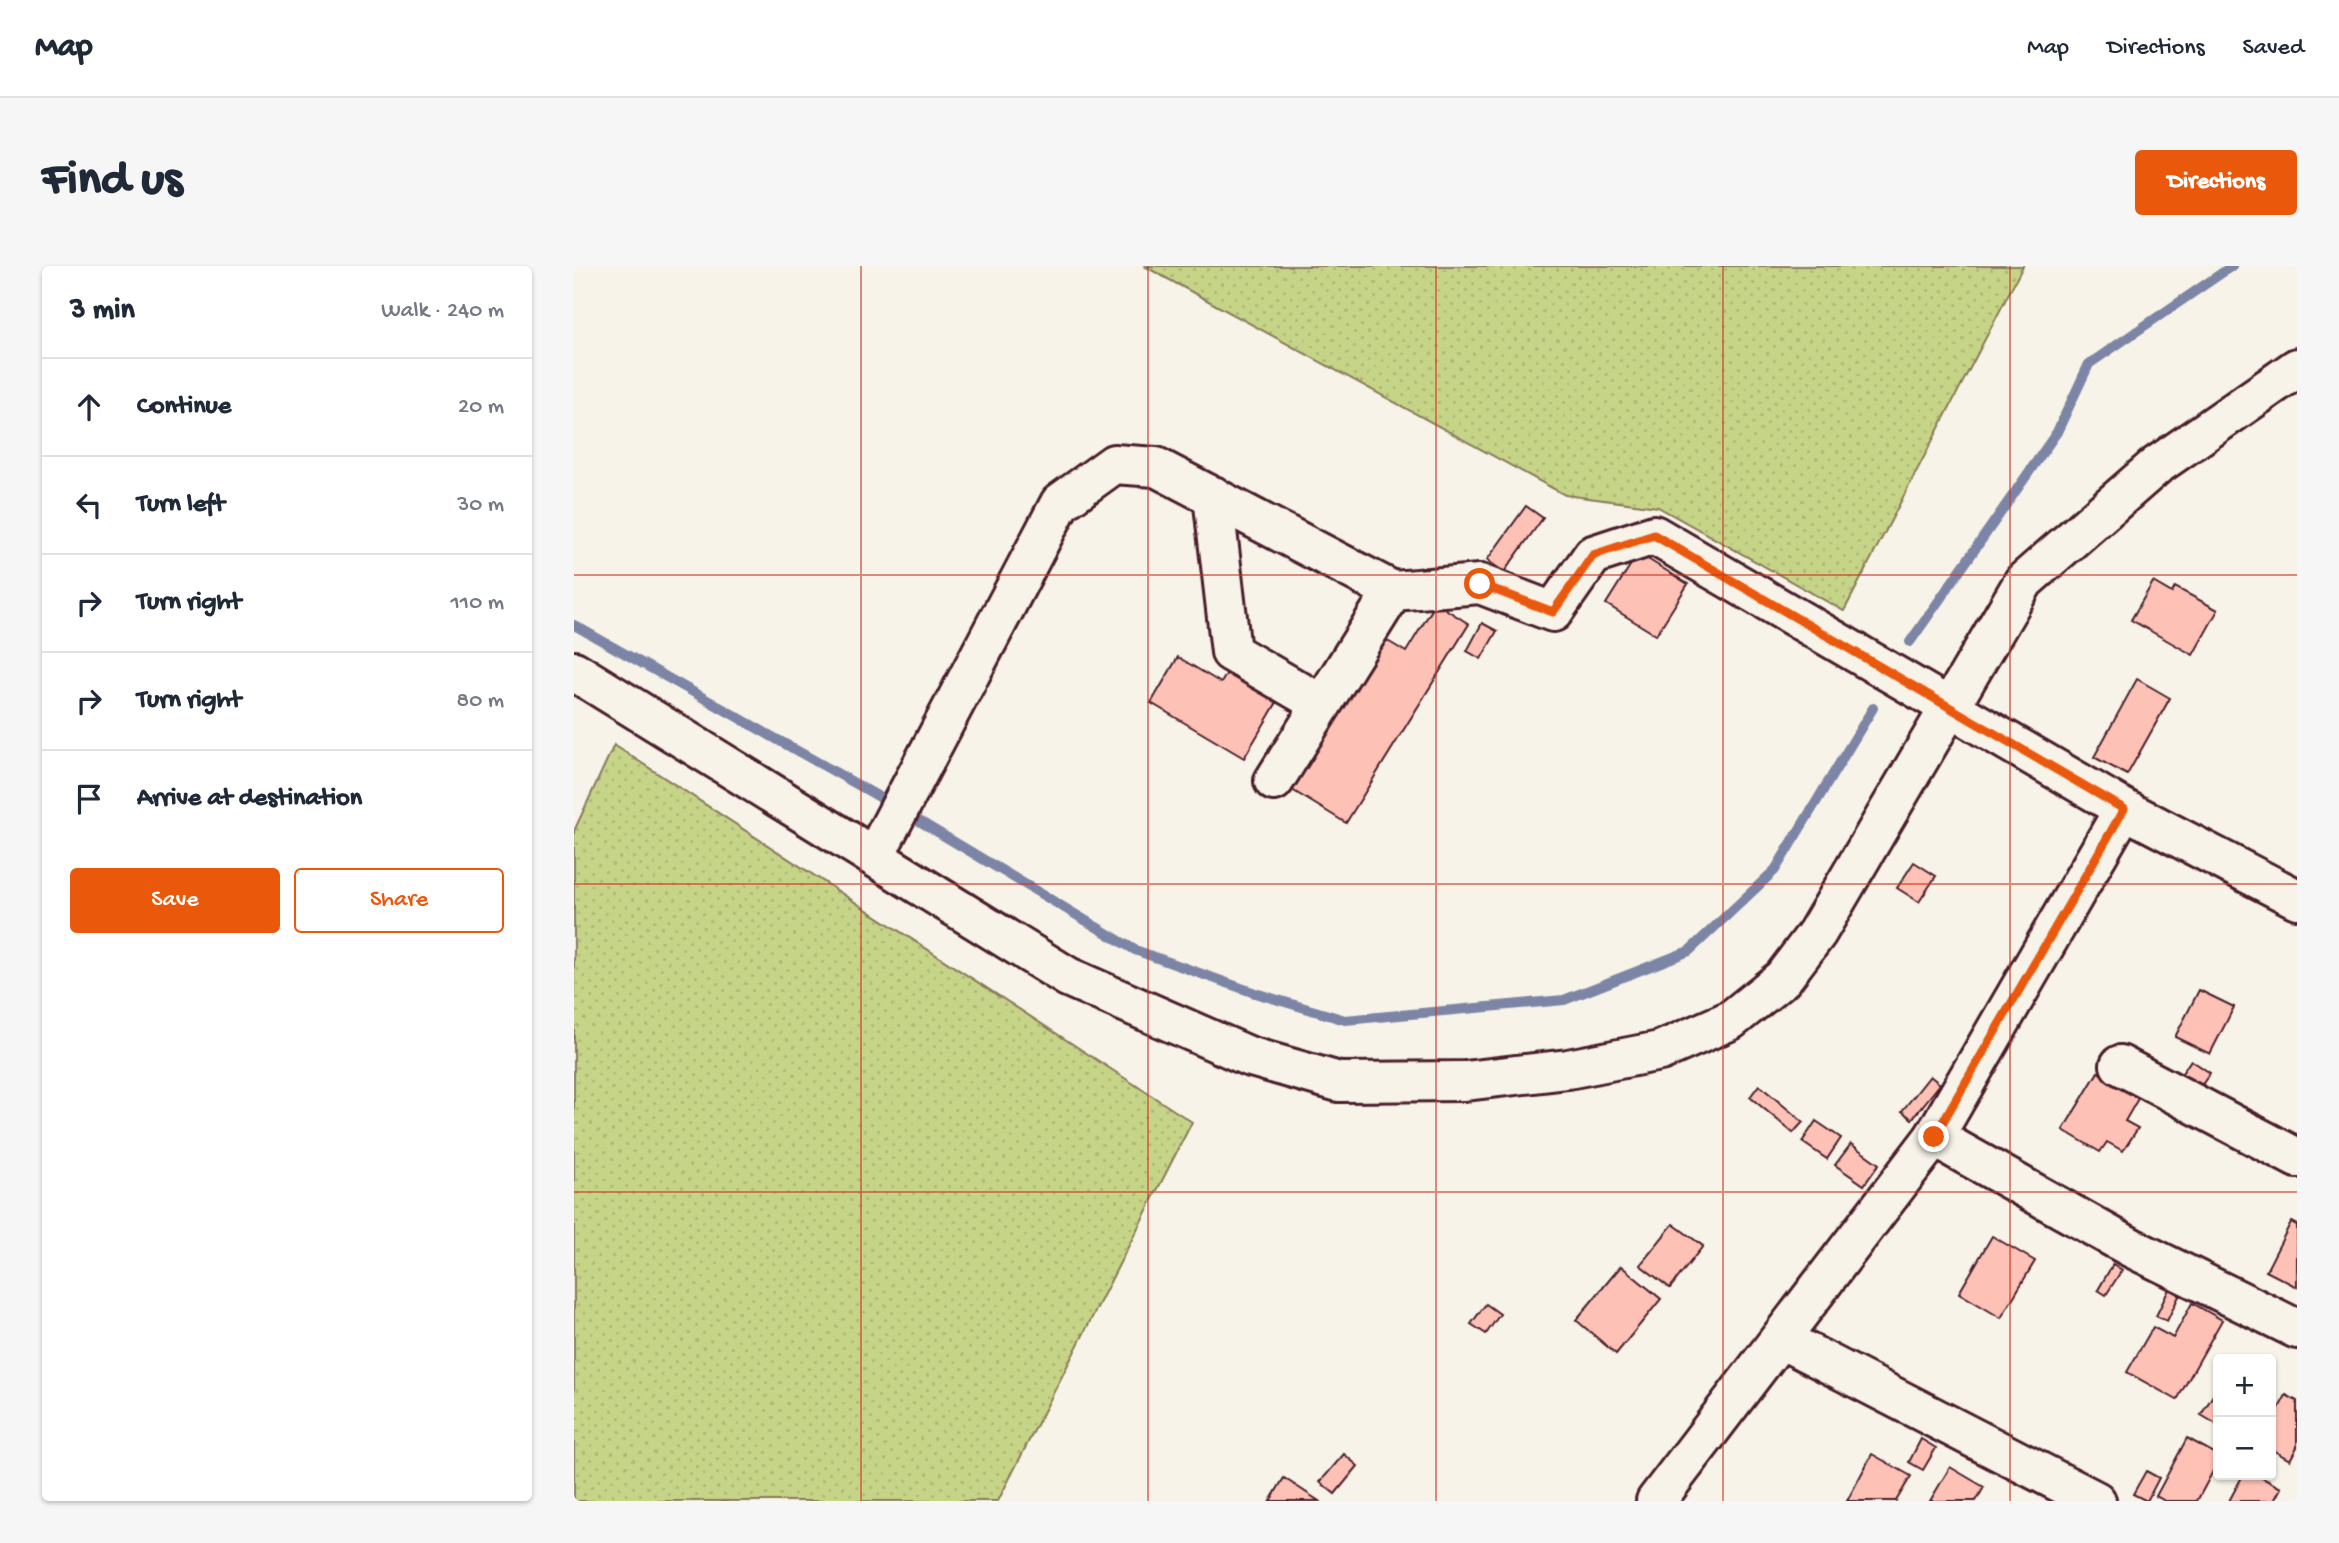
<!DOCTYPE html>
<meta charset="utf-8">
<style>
body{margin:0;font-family:"Gochi Hand",sans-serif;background:#f6f6f7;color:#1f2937}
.controls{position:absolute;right:21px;bottom:21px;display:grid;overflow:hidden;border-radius:7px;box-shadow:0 2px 5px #0004}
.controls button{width:63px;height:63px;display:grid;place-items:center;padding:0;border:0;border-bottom:2px solid #e0e1e3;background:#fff;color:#1f2937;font:35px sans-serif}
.stop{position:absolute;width:21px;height:21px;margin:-16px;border:5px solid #ea580c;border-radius:50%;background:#fff}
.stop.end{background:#ea580c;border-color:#fff;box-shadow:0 2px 7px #0008}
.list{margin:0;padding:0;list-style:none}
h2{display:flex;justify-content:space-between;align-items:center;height:91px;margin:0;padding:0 28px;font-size:30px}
h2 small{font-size:23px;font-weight:400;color:#747a83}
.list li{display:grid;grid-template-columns:46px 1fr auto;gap:21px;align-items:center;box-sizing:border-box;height:98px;padding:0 28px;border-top:2px solid #e0e1e3}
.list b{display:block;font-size:26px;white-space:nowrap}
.list em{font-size:23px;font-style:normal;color:#747a83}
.actions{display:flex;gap:14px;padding:21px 28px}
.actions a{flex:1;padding:16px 0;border:2px solid #ea580c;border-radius:7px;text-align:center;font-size:24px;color:#ea580c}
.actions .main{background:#ea580c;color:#fff}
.icon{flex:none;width:38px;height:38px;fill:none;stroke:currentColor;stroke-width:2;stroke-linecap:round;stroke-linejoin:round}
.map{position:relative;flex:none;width:1723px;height:1235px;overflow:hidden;border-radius:7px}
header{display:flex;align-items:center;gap:42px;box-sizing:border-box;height:98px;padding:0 35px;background:#fff;border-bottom:2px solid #e0e1e3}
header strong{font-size:33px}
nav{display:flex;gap:38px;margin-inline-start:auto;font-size:24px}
.intro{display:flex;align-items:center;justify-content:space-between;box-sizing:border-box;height:168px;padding:0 42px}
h1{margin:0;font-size:49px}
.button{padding:18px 32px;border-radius:7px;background:#ea580c;color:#fff;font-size:24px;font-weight:700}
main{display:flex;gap:42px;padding:0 42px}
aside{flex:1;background:#fff;border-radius:7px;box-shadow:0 2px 5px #0004}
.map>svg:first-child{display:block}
.green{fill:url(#green-dots);stroke:#887a5a;stroke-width:2}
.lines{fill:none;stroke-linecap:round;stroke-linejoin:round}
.stream{stroke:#7b85a5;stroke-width:10}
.building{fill:#fdc2b5;stroke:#4a1f2b;stroke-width:2}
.minor-casing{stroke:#4a1f2b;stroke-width:44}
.minor{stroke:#f7f3e8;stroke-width:38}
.route{stroke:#ea580c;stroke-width:9}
.grid{fill:none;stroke:#c8321e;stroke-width:2;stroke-opacity:0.55}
</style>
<header>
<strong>Map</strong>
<nav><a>Map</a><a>Directions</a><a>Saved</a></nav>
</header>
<div class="intro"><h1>Find us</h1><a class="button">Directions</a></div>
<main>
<aside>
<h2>3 min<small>Walk · 240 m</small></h2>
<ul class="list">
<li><svg class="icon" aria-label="ahead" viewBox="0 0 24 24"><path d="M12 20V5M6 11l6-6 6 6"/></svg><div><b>Continue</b></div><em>20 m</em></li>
<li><svg class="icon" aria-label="left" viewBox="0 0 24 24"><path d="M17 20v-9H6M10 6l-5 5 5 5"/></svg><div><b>Turn left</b></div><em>30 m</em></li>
<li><svg class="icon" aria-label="right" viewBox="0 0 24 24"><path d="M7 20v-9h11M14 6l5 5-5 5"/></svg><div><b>Turn right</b></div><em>110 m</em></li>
<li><svg class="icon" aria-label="right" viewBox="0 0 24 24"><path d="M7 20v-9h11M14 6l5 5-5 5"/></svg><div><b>Turn right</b></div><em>80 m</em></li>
<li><svg class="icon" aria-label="arrive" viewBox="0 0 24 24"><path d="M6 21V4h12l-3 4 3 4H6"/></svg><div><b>Arrive at destination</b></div></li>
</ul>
<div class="actions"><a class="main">Save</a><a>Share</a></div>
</aside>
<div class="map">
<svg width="1723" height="1235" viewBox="0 0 1723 1235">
<defs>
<pattern id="green-dots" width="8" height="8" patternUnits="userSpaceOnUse" patternTransform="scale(1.75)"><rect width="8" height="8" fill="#c6d488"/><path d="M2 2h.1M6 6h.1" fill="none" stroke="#acb676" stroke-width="1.8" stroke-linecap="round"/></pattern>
</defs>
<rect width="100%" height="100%" fill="#f7f3e8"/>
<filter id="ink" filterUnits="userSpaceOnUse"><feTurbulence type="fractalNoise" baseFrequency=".0143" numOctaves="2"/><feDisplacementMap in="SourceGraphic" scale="14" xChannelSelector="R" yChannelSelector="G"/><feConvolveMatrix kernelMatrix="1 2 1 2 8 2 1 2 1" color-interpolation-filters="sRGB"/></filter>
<g filter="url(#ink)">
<g class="green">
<path d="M570 0H1449L1270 345 1084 241 991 229Z"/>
<path d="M40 479 618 856 424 1235H0V565Z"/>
</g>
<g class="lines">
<g class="stream">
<path d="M0 359 300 528 561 684 681 727 771 754 990 734 1115 685 1201 604 1299 442"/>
<path d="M1336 376 1483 166 1515 98 1658 0"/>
</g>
</g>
<g class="building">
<path d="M952 240 969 252 930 306 913 294Z"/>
<path d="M1064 287 1114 318 1082 369 1032 338Z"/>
<path d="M1579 316 1598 327 1601 321 1644 344 1619 389 1557 354Z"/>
<path d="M862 337 895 358 772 557 718 524 812 374 832 386Z"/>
<path d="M908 357 923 365 907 393 893 385Z"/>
<path d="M604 391 647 417 656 402 706 431 670 492 577 437Z"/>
<path d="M1563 413 1596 432 1553 509 1520 491Z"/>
<path d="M1340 596 1362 610 1345 636 1323 622Z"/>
<path d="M1625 724 1660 741 1636 788 1601 771Z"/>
<path d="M1617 794 1636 807 1625 823 1606 810Z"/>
<path d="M1524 806 1545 819 1569 824 1551 855 1564 862 1549 885 1533 876 1526 886 1489 864Z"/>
<path d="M1356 810 1366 818 1338 853 1328 845Z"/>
<path d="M1185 819 1229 856 1219 867 1176 831Z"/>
<path d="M1242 855 1267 872 1253 893 1228 876Z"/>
<path d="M1277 878 1305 898 1290 919 1261 899Z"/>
<path d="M1717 956 1723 959V1021L1692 1005Z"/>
<path d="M1099 958 1129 980 1096 1022 1066 999Z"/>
<path d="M1418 970 1461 995 1427 1052 1385 1027Z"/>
<path d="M1539 998 1548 1004 1532 1029 1524 1024Z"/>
<path d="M1047 1000 1087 1033 1042 1088 1002 1054Z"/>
<path d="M1596 1021 1607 1026 1593 1055 1582 1050Z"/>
<path d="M1618 1037 1648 1054 1603 1134 1553 1106 1579 1061 1599 1072Z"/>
<path d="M912 1038 926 1048 912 1068 897 1058Z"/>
<path d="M1644 1121V1159L1627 1149Z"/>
<path d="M1712 1129 1723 1135V1181L1716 1194 1697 1183V1157Z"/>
<path d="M1613 1172 1644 1189V1196L1623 1235H1591L1582 1230Z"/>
<path d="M1347 1173 1362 1182 1349 1204 1335 1196Z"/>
<path d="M770 1188 784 1200 761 1228 746 1216Z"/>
<path d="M1298 1188 1337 1210 1322 1235H1273Z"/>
<path d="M1376 1201 1410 1221 1402 1235H1356Z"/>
<path d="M1572 1205 1585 1212 1573 1235 1559 1228Z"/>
<path d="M1669 1209H1683L1707 1222 1700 1235H1655Z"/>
<path d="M710 1212 745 1235H696Z"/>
</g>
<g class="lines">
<defs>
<g id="minor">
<path d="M639 230 657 386 747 438"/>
<path d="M0 405 494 711 674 790 765 816 891 815 994 803 1086 785 1157 754 1209 712 1243 667 1450 315 1582 200 1723 102"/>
<path d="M700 515 819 325"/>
<path d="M301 589 486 237 540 198 582 201 819 325 906 318 979 346 1019 289 1080 269 1550 543 1723 633"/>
<path d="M1546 799 1723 892"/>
<path d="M1360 871 1558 982 1723 1063"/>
<path d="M1207 1073 1522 1235"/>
<path d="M1082 1235 1360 871 1550 543"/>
</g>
</defs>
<use href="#minor" class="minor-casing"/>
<use href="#minor" class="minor"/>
</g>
</g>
<g class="lines" filter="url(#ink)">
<path class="route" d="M906 318 979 346 1019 289 1080 269 1550 543 1360 871"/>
</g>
<path class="grid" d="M287 0V1235M574 0V1235M862 0V1235M1149 0V1235M1436 0V1235M0 309H1723M0 618H1723M0 926H1723"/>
</svg>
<div class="controls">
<button>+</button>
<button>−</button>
</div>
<div class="stop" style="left:906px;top:318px"></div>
<div class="stop end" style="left:1360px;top:871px"></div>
</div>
</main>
